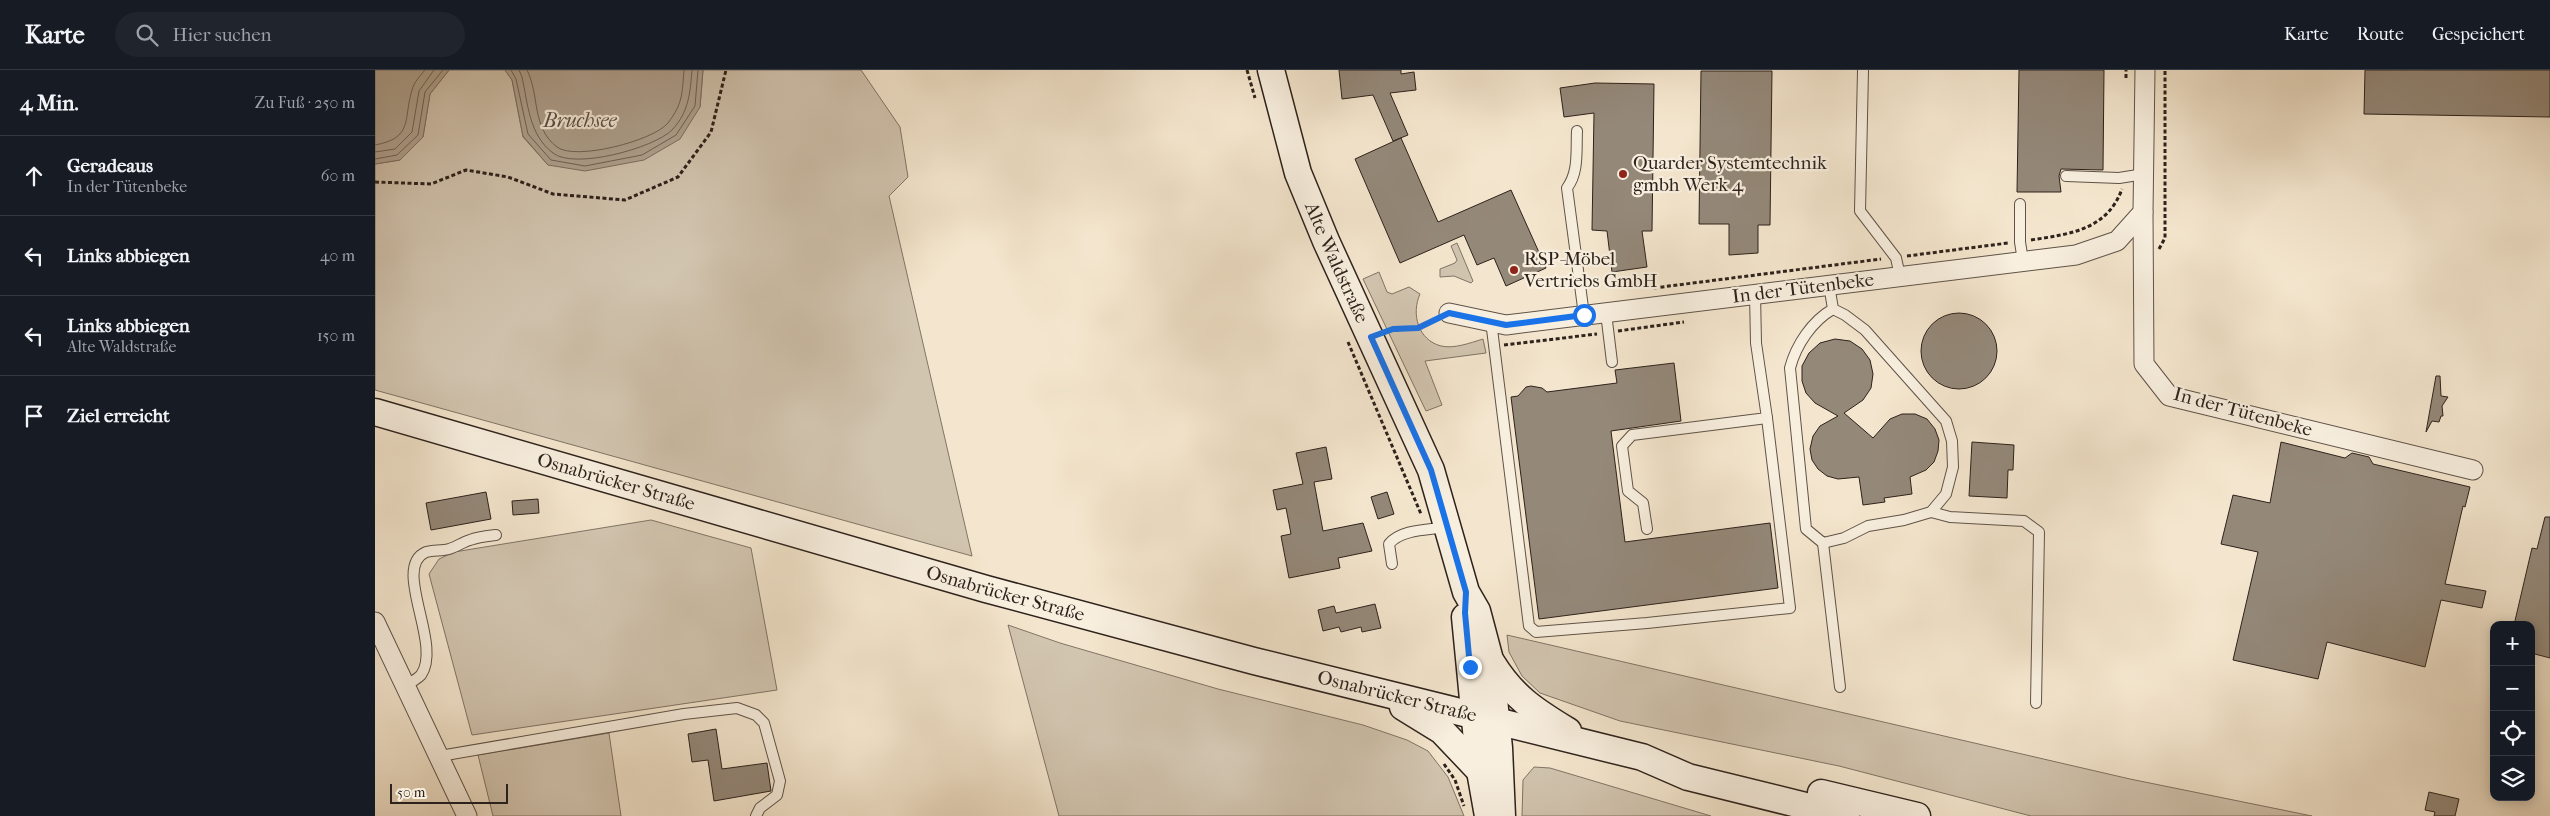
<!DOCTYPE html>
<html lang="de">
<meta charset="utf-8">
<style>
body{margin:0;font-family:"IM FELL French Canon",serif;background:#20242c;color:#f1f3f6}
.controls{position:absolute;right:15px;bottom:15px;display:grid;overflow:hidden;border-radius:10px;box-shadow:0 2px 12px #0003}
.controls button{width:45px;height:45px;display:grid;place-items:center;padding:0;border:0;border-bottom:1px solid #363941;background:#171b24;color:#f1f3f6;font:25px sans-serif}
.scale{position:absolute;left:15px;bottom:12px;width:118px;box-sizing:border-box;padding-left:5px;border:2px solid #2d221c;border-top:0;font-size:14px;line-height:18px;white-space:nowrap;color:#2d221c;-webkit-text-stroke:4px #f8efdf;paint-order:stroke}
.stop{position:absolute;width:15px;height:15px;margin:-11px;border:4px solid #1a73e8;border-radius:50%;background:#fff}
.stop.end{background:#1a73e8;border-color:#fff;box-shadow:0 1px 5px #0008}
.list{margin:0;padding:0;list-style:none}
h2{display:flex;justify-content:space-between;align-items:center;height:65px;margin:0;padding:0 20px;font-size:21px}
h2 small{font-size:16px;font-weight:400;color:#9ea1a6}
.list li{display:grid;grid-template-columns:32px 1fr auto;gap:15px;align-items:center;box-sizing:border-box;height:80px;padding:0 20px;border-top:1px solid #363941}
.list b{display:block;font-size:19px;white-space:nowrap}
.list p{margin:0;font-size:16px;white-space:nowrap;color:#9ea1a6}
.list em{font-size:16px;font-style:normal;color:#9ea1a6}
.icon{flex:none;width:28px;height:28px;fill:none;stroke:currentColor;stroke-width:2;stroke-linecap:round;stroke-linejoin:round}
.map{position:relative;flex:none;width:2175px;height:746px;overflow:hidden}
header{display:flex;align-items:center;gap:30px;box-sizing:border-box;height:70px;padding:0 25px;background:#171b24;border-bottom:1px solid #363941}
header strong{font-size:24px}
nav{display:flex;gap:28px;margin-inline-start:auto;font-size:18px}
.search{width:350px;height:45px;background:#20242c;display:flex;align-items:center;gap:12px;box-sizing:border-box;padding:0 18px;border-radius:28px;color:#9ea1a6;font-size:19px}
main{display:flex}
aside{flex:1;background:#171b24}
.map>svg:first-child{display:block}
.green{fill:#d2c5b0;stroke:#807466}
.water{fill:#b0a391;stroke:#7c6f62}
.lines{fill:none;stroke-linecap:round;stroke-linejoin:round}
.shore{stroke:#6e6256;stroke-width:1}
.building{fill:#948879;stroke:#2d221c}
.lane-casing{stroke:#5f5348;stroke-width:12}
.street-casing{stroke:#5f5348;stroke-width:21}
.secondary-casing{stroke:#2d221c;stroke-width:29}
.path{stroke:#2d221c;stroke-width:3;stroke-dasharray:4 2.5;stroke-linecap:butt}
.lane{stroke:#f8efdf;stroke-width:10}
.street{stroke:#f8efdf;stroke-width:19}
.secondary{stroke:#f8efdf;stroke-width:26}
.route{stroke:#1a73e8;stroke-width:6}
.poi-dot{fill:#8f2418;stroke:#f8efdf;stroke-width:2}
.labels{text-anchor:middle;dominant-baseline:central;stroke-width:4.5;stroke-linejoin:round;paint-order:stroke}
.poi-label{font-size:19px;fill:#2d221c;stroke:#f8efdf;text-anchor:start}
.street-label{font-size:19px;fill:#2d221c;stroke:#f8efdf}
.water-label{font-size:20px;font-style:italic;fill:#5b4f45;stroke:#f8efdf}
</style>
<header>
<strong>Karte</strong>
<div class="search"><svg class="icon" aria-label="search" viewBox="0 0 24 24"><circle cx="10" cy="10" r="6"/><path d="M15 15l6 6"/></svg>Hier suchen</div>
<nav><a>Karte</a><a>Route</a><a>Gespeichert</a></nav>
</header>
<main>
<aside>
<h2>4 Min.<small>Zu Fuß · 250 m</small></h2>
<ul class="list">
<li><svg class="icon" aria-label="ahead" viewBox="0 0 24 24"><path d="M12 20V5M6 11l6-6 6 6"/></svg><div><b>Geradeaus</b><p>In der Tütenbeke</p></div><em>60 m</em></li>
<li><svg class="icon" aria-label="left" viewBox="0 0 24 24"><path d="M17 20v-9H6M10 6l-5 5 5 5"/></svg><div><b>Links abbiegen</b></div><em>40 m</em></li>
<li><svg class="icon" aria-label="left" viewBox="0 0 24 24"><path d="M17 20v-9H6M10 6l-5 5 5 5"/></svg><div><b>Links abbiegen</b><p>Alte Waldstraße</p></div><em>150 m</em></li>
<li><svg class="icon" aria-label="arrive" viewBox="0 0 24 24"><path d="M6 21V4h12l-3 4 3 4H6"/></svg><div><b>Ziel erreicht</b></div></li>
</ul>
</aside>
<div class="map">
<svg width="2175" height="746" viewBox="0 0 2175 746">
<rect width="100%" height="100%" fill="#f4e6ce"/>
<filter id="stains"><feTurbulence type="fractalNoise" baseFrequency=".004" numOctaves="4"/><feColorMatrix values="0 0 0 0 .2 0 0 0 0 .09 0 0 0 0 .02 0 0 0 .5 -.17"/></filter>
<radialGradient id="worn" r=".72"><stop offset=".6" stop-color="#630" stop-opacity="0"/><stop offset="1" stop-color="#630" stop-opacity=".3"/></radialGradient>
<g class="green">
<path d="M74 0H130L137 10 148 67 173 95 325 37 328 0H486L525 57 533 107 514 126 597 486 0 320V94L25 90 48 67 55 24Z"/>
<path d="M1082 173 1098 211 1096 213 1079 206 1065 207V199L1080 193 1082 190 1076 176Z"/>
<path d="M1004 202 1012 222 1017 224 1034 217 1045 224C1036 244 1043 270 1066 276 1079 279 1095 273 1108 269L1111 283 1050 291 1067 335 1051 341 988 209Z"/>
<path d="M276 450 376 478 402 620 97 665 54 504 64 489 79 482Z"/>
<path d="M633 555 685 573 843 619 988 655 1032 670 1053 681 1073 707 1089 746H684Z"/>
<path d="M1132 565 1755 709 1937 746H1656L1464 696 1245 651 1165 623 1147 606 1134 582Z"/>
<path d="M234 663 246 746H118L103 685Z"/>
<path d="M1159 697 1175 698 1336 746H1147L1148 710Z"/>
</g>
<g class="water">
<path d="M0 0H74L55 24 48 67 25 90 0 94Z"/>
<path d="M130 0H328L325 37 305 69 269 90 210 101 173 95 148 66 137 10Z"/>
</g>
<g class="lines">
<g class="shore">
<path d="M136 0 141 9 153 64 176 90 210 96 267 85 301 65 320 36 323 0"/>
<path d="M144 0 147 7C153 34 154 65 178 83 199 100 279 78 297 60 314 42 315 23 317 0"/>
<path d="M152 0C165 25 156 57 182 77 200 91 278 71 293 53 308 33 307 24 309 0"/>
<path d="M0 75C39 68 28 49 37 20 39 12 45 6 50 0"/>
<path d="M0 82 20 79 37 62 44 21 59 0"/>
<path d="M0 89 22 85 43 65 50 22 68 0"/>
</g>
</g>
<g class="building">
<path d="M964 0H1026V4L1039 2 1041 20 1015 23 1033 65 1018 71 998 25 967 29Z"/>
<path d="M1644 0H1729L1728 100 1686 99 1684 106 1686 122H1642Z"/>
<path d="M1990 0H2175V47L1989 44Z"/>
<path d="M1326 1H1397L1395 155H1383V183L1354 185V154H1324Z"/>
<path d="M1220 13 1279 14 1277 161H1267L1272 197 1237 202 1232 161 1217 160 1219 43 1189 47 1185 18Z"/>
<path d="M1026 68 1063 152 1136 120 1171 198 1131 216 1119 188 1102 195 1089 165 1025 193 980 89Z"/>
<circle cx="1584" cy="281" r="38"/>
<path d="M1460 269 1475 271 1487 279 1495 290 1498 304 1496 318 1488 330 1469 343 1498 368 1515 349 1527 344H1540L1552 349 1560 359 1564 370 1563 381 1559 392 1551 400 1535 407 1537 424 1509 428 1510 432 1488 435 1484 407 1463 409 1452 406 1443 399 1437 390 1435 379 1438 366 1445 356 1463 346 1440 333 1431 323 1427 311V296L1434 283 1445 273Z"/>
<path d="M1299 293 1306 351 1236 361 1250 472 1395 453 1403 518 1164 549 1136 327 1143 326 1151 317 1156 316 1167 318 1172 322 1242 313 1240 300Z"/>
<path d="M2061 306H2065L2066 326 2073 327 2067 336 2068 346H2066L2064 352 2057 351 2051 362Z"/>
<path d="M1597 372 1639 375 1638 400H1633L1632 428 1594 426Z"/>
<path d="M1906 372 1970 388 1977 383 1994 387 1998 394 2095 417 2090 437 2088 436 2070 514 2111 521 2107 538 2066 530 2050 597 1952 572 1943 609 1858 590 1883 482 1846 474 1858 425 1895 433Z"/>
<path d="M951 377 957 409 939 412 948 461 988 453 997 481 963 488 965 498 914 508 906 466 916 464 911 438 902 440 898 420 928 414 921 383Z"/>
<path d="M111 422 116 449 56 460 51 433Z"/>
<path d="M1012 422 1019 444 1003 449 996 427Z"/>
<path d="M163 429 164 443 138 445 137 431Z"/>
<path d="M2170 447H2175V588L2156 583V555H2139L2157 478 2162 479Z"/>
<path d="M1000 534 1006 558 987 562 986 557 966 562 964 557 948 561 943 540 959 536 961 543Z"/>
<path d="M341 659 347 699 392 693 396 721 339 731 333 690 317 692 313 664Z"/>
<path d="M2054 722 2084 729 2080 746H2059L2060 742 2050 740Z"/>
</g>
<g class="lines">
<defs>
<g id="lane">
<path d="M1488 0 1485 141 1521 188 1525 206"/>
<path d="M1202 61C1201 81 1204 102 1192 118L1209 245"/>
<path d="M1691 106 1744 108 1769 104"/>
<path d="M1645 134V172L1648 191"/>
<path d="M1454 215 1458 239C1437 251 1421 275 1415 298L1431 459 1448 473 1469 468 1493 456 1529 450 1556 442 1571 424 1578 397 1577 371 1571 351 1490 260 1470 245 1458 239"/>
<path d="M1231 243 1237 292"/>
<path d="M1116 251 1154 556 1161 562 1272 553 1415 538 1392 348"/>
<path d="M1556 442 1575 447 1649 451 1664 462 1661 633"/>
<path d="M1272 459 1268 433 1253 421 1247 376 1257 365 1392 348 1381 273 1380 224"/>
<path d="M1448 473 1465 617"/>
<path d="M1017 494 1014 474C1026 459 1054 460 1072 457"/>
<path d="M31 616C35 613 42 609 46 605 68 574 16 497 51 482 58 480 67 481 74 479 81 477 88 472 95 470 103 467 113 466 121 465"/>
<path d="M65 686 309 644 362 638 381 645 389 653 405 711 402 725 385 738 381 746"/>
</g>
<g id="street">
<path d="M1768 142 1769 294 1794 326 2098 400"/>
<path d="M1074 243 1131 255 1701 185 1742 171 1768 142 1770 0"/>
<path d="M0 552 92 746"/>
</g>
<g id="secondary">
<path id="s1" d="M896 0 923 103 951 171 1056 400 1091 522 1102 541 1115 590 1124 678 1127 746"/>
<path id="s2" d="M0 342 611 519 879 591 1267 687 1313 707 1471 746"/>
<path d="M1090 547 1105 701 1113 746"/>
<path d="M1117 593C1138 627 1160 641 1193 661"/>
<path d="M1028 637 1067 661 1105 701"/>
<path d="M1446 723 1542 746"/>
</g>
</defs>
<use href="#lane" class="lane-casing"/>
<use href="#street" class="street-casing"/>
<use href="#secondary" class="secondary-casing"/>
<g class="path">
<path d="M872 0 880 28"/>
<path d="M1751 8V0"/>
<path d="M0 112 56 114 91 100 133 107 178 124 250 130 303 107 336 62 351 0"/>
<path d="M1656 170C1695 164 1732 160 1747 119"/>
<path d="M1784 179 1790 168V0"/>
<path d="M1532 186 1633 173"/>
<path d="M1279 218 1506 189"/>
<path d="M1013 261 1043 258 1059 250"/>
<path d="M1243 261 1309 252"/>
<path d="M973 272 1046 444"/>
<path d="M1129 275 1222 264"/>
<path d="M1069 694 1080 710 1089 736"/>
</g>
<use href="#lane" class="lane"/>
<use href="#street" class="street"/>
<use href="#secondary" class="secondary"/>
</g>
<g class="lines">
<path class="route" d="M1095 597 1090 543 1091 522 1056 400 996 267 1018 259 1043 258 1074 243 1131 255 1209 245"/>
</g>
<g class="poi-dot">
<circle cx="1248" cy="104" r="5"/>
<circle cx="1139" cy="200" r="5"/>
</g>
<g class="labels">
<g class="poi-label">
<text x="1258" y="93">Quarder Systemtechnik<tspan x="1258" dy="22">gmbh Werk 4</tspan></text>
<text x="1149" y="189">RSP-Möbel<tspan x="1149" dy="22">Vertriebs GmbH</tspan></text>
</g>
<g class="street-label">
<text stroke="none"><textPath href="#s1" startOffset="204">Alte Waldstraße</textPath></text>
<text transform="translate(1428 218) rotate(-7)">In der Tütenbeke</text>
<text transform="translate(1868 342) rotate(15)">In der Tütenbeke</text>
<text stroke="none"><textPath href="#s2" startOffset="251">Osnabrücker Straße</textPath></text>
<text stroke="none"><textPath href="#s2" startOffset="656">Osnabrücker Straße</textPath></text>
<text stroke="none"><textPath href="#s2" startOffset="1061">Osnabrücker Straße</textPath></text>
</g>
<g class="water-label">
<text x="205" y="50">Bruchsee</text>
</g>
</g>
<rect width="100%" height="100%" filter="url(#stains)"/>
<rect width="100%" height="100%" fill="url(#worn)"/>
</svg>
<div class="controls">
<button>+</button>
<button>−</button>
<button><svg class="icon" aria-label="locate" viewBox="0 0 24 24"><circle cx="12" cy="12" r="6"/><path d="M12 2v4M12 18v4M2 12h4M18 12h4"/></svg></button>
<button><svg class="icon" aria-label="layers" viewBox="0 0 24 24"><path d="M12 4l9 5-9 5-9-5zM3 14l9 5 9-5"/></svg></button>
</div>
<div class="scale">50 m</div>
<div class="stop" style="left:1209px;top:245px"></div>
<div class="stop end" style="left:1095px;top:597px"></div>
</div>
</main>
